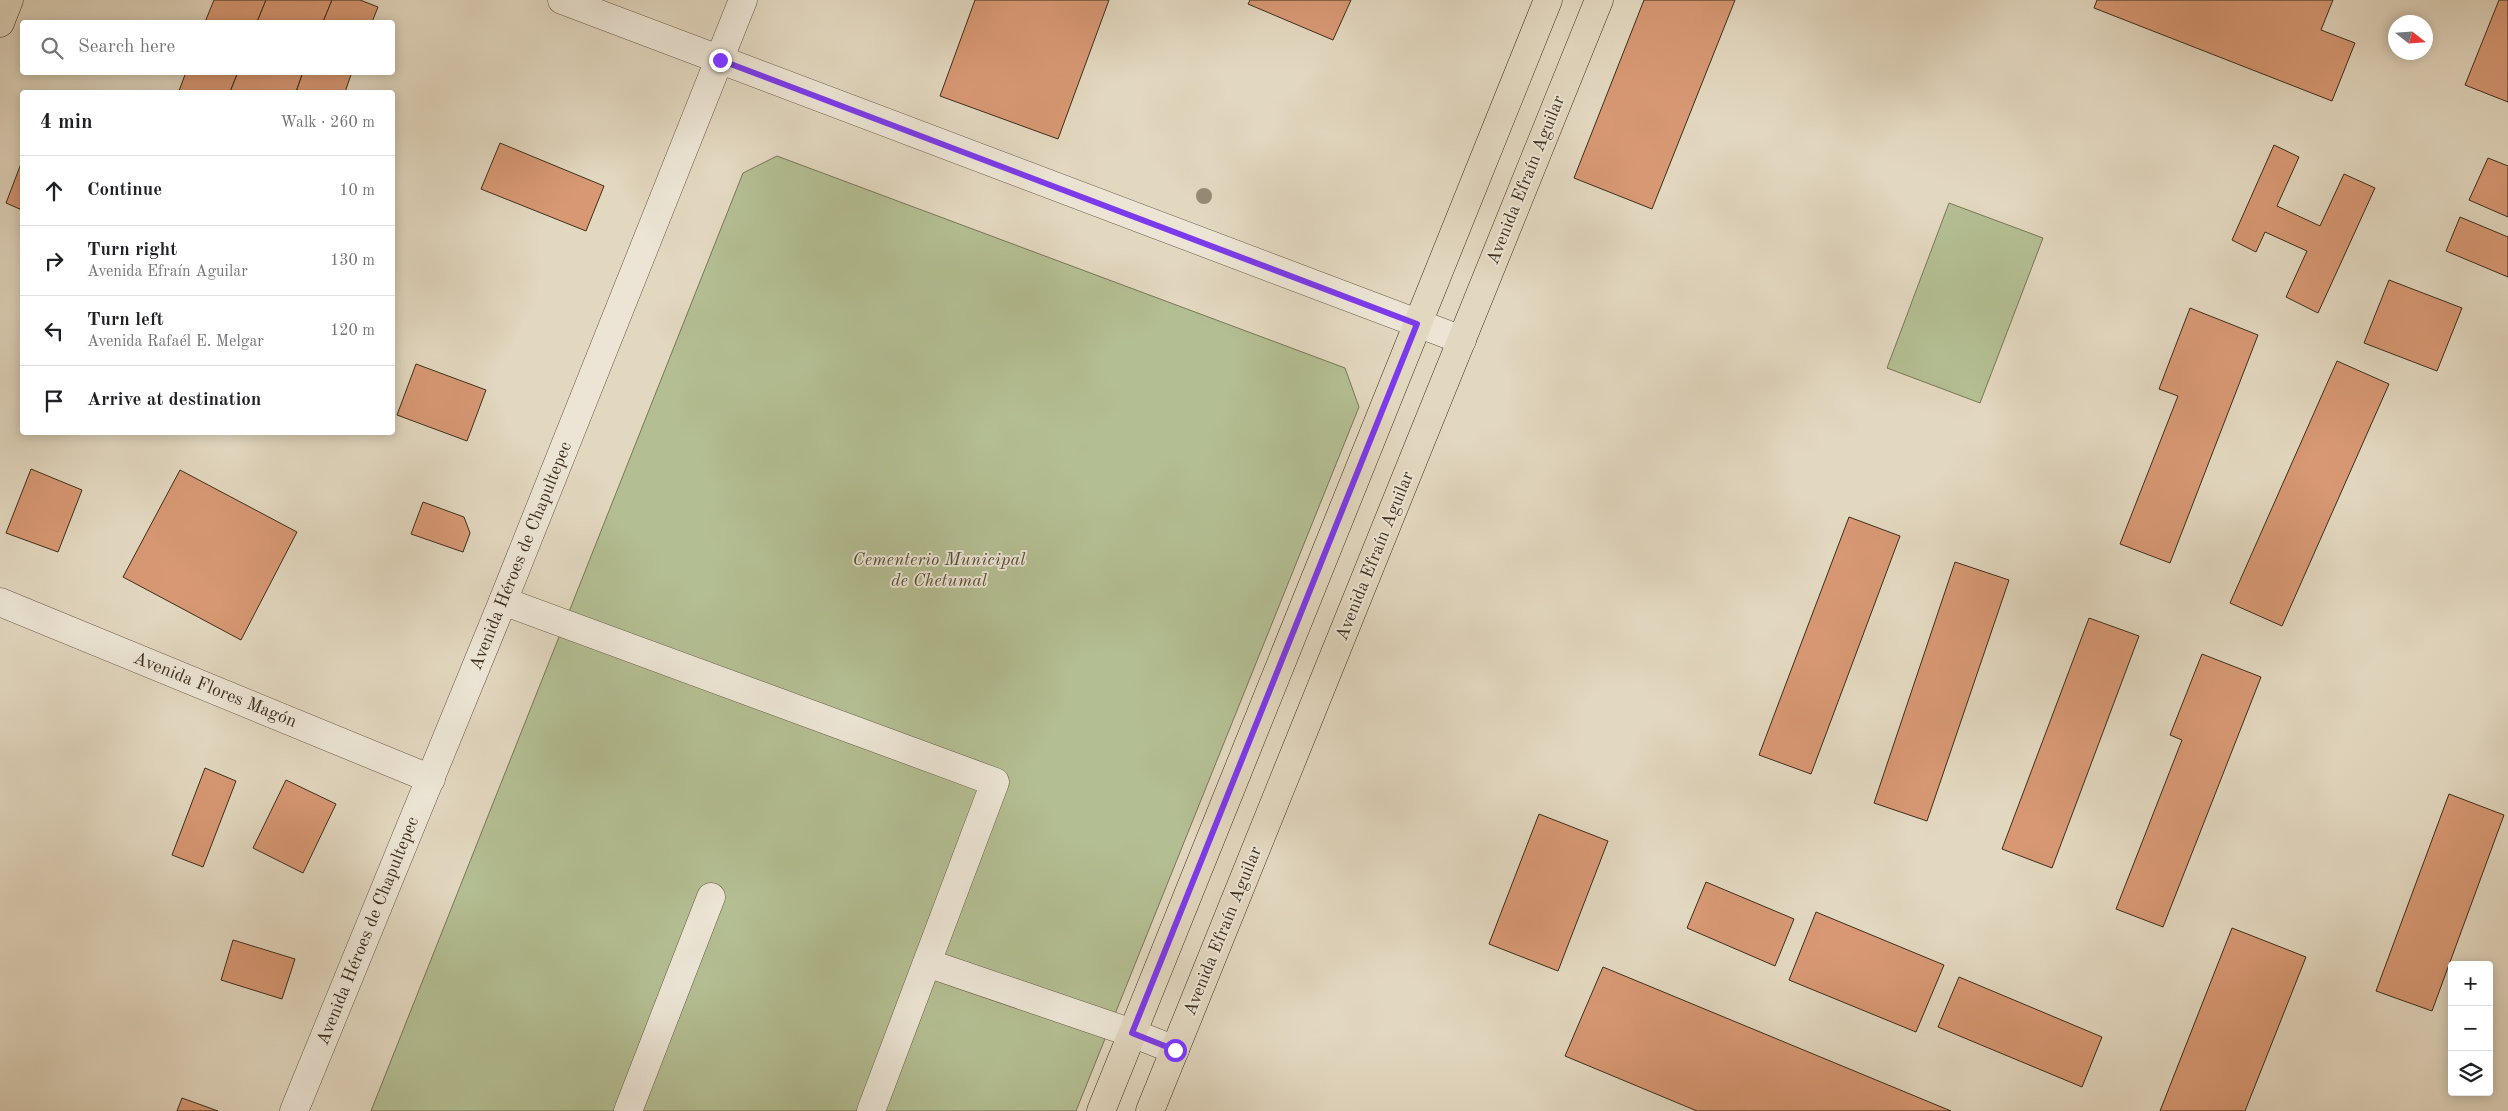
<!DOCTYPE html>
<meta charset="utf-8">
<style>
body{margin:0;font-family:"Old Standard TT",serif;background:#f2f2f2;color:#202124}
.controls{position:absolute;right:15px;bottom:15px;display:grid;overflow:hidden;border-radius:5px;box-shadow:0 2px 12px #0003}
.controls button{width:45px;height:45px;display:grid;place-items:center;padding:0;border:0;border-bottom:1px solid #e0e0e0;background:#fff;color:#202124;font:25px sans-serif}
.compass{position:absolute;left:2388px;top:15px;width:45px;height:45px;border-radius:50%;background:#fff;box-shadow:0 2px 12px #0003;rotate:107deg}
.stop{position:absolute;width:15px;height:15px;margin:-11px;border:4px solid #7c3aed;border-radius:50%;background:#fff}
.stop.end{background:#7c3aed;border-color:#fff;box-shadow:0 1px 5px #0008}
.list{margin:0;padding:0;list-style:none}
h2{display:flex;justify-content:space-between;align-items:center;height:65px;margin:0;padding:0 20px;font-size:21px}
h2 small{font-size:16px;font-weight:400;color:#757577}
.list li{display:grid;grid-template-columns:32px 1fr auto;gap:15px;align-items:center;box-sizing:border-box;height:70px;padding:0 20px;border-top:1px solid #e0e0e0}
.list b{display:block;font-size:19px;white-space:nowrap}
.list p{margin:0;font-size:16px;white-space:nowrap;color:#757577}
.list em{font-size:16px;font-style:normal;color:#757577}
.icon{flex:none;width:28px;height:28px;fill:none;stroke:currentColor;stroke-width:2;stroke-linecap:round;stroke-linejoin:round}
.map{position:relative;flex:none;width:2508px;height:1111px;overflow:hidden}
.search{position:absolute;background:#fff;box-shadow:0 2px 12px #0003;left:20px;top:20px;width:375px;height:55px;display:flex;align-items:center;gap:12px;box-sizing:border-box;padding:0 18px;border-radius:5px;color:#757577;font-size:19px}
.panel{position:absolute;background:#fff;box-shadow:0 2px 12px #0003;left:20px;top:90px;width:375px;height:345px;border-radius:5px}
.map>svg:first-child{display:block}
.green{fill:#b3be92;stroke:#787657}
.building{fill:#d79873;stroke:#3c2e1c}
.lines{fill:none;stroke-linecap:round;stroke-linejoin:round}
.minor-casing{stroke:#665845;stroke-width:29}
.major-casing{stroke:#3c2e1c;stroke-width:29}
.minor{stroke:#ece5d5;stroke-width:28}
.major{stroke:#e2d7bf;stroke-width:28}
.tree{fill:#948a73}
.route{stroke:#7c3aed;stroke-width:6}
.labels{text-anchor:middle;dominant-baseline:central;stroke-width:4;stroke-linejoin:round;paint-order:stroke}
.street-label{font-size:18px;fill:#3c2e1c;stroke:#ece5d5}
.park-label{font-size:18px;font-style:italic;fill:#544b34;stroke:#ece5d5}
</style>
<div class="map">
<svg width="2508" height="1111" viewBox="0 0 2508 1111">
<rect width="100%" height="100%" fill="#e2d7bf"/>
<filter id="stains"><feTurbulence type="fractalNoise" baseFrequency=".004" numOctaves="4"/><feColorMatrix values="0 0 0 0 .2 0 0 0 0 .09 0 0 0 0 .02 0 0 0 .5 -.17"/></filter>
<radialGradient id="worn" r=".72"><stop offset=".6" stop-color="#630" stop-opacity="0"/><stop offset="1" stop-color="#630" stop-opacity=".3"/></radialGradient>
<g class="green">
<path d="M777 156 1345 368 1359 407 1076 1111H371L743 173Z"/>
<path d="M1949 203 2043 238 1980 403 1887 368Z"/>
</g>
<g class="building">
<path d="M214 0H266L257 22H205Z"/>
<path d="M266 0H332L323 22H257Z"/>
<path d="M332 0H360L378 7 372 22H323Z"/>
<path d="M975 0H1109L1058 139 940 96Z"/>
<path d="M1250 0H1351L1333 40 1248 4Z"/>
<path d="M1644 0H1735L1652 209 1574 178Z"/>
<path d="M2097 0H2333L2321 30 2355 43 2332 101 2094 8Z"/>
<path d="M2499 0H2508V102L2465 85Z"/>
<path d="M186 72H238L230 92H183L179 91Z"/>
<path d="M238 72H303L296 92H230Z"/>
<path d="M303 72H352L345 92H296Z"/>
<path d="M500 143 604 186 586 231 481 189Z"/>
<path d="M2274 145 2299 157 2277 206 2320 226 2344 174 2375 188 2318 313 2286 297 2307 251 2265 232 2256 252 2232 240Z"/>
<path d="M2488 158 2508 166V217L2469 200Z"/>
<path d="M22 161V210L6 203Z"/>
<path d="M2460 217 2508 237V277L2446 251Z"/>
<path d="M2389 280 2462 308 2437 371 2364 343Z"/>
<path d="M2190 308 2258 335 2170 563 2120 544 2178 396 2159 389Z"/>
<path d="M2337 361 2389 384 2282 626 2230 603Z"/>
<path d="M416 364 486 390 467 441 397 415Z"/>
<path d="M31 469 82 490 58 552 6 533Z"/>
<path d="M180 470 297 532 241 640 123 577Z"/>
<path d="M423 502 464 517 470 533 463 552 411 534Z"/>
<path d="M1849 517 1900 536 1811 774 1759 755Z"/>
<path d="M1955 562 2009 580 1927 821 1874 803Z"/>
<path d="M2089 618 2139 636 2052 868 2002 849Z"/>
<path d="M2202 654 2261 677 2163 927 2116 909 2182 740 2170 735Z"/>
<path d="M205 768 236 781 203 867 172 855Z"/>
<path d="M286 780 336 804 303 873 253 848Z"/>
<path d="M2449 794 2504 815 2432 1011 2376 991Z"/>
<path d="M1539 814 1608 841 1558 971 1489 944Z"/>
<path d="M1706 882 1794 919 1775 966 1687 928Z"/>
<path d="M1816 912 1944 965 1916 1032 1789 980Z"/>
<path d="M2232 928 2306 957 2245 1111H2160Z"/>
<path d="M233 940 295 959 282 999 221 980Z"/>
<path d="M1603 967 1951 1111H1697L1565 1056Z"/>
<path d="M1959 977 2102 1037 2082 1087 1938 1027Z"/>
<path d="M182 1098 218 1111H177Z"/>
</g>
<g class="lines">
<defs>
<g id="minor">
<path d="M562 0 1462 340"/>
<path d="M503 601 995 782 871 1111"/>
<path d="M0 602 431 779"/>
<path d="M927 963 1132 1033 1175 1050"/>
<path d="M294 1111 503 601 743 0"/>
<path d="M628 1111 711 897"/>
</g>
<g id="major">
<path d="M0 23 9 0"/>
<path d="M1101 1111 1548 0"/>
<path d="M1150 1111 1599 0"/>
</g>
</defs>
<use href="#minor" class="minor-casing"/>
<use href="#major" class="major-casing"/>
<use href="#minor" class="minor"/>
<use href="#major" class="major"/>
</g>
<circle class="tree" cx="1204" cy="196" r="8"/>
<g class="lines">
<path class="route" d="M720 60 1417 324 1132 1033 1175 1050"/>
</g>
<g class="labels">
<g class="street-label">
<text transform="translate(1526 180) rotate(-68)">Avenida Efraín Aguilar</text>
<text transform="translate(521 556) rotate(-68)">Avenida Héroes de Chapultepec</text>
<text transform="translate(1375 556) rotate(-68)">Avenida Efraín Aguilar</text>
<text transform="translate(215 690) rotate(22)">Avenida Flores Magón</text>
<text transform="translate(368 931) rotate(-68)">Avenida Héroes de Chapultepec</text>
<text transform="translate(1223 931) rotate(-68)">Avenida Efraín Aguilar</text>
</g>
<g class="park-label">
<text x="939" y="560">Cementerio Municipal<tspan x="939" dy="21">de Chetumal</tspan></text>
</g>
</g>
<rect width="100%" height="100%" filter="url(#stains)"/>
<rect width="100%" height="100%" fill="url(#worn)"/>
</svg>
<div class="controls">
<button>+</button>
<button>−</button>
<button><svg class="icon" aria-label="layers" viewBox="0 0 24 24"><path d="M12 4l9 5-9 5-9-5zM3 14l9 5 9-5"/></svg></button>
</div>
<svg class="compass" viewBox="-18 -18 36 36"><path d="M0-13l5 13h-10z" fill="#e53935"/><path d="M0 13l5-13h-10z" fill="#757577"/></svg>
<div class="stop" style="left:1175px;top:1050px"></div>
<div class="stop end" style="left:720px;top:60px"></div>
<div class="search"><svg class="icon" aria-label="search" viewBox="0 0 24 24"><circle cx="10" cy="10" r="6"/><path d="M15 15l6 6"/></svg>Search here</div>
<section class="panel">
<h2>4 min<small>Walk · 260 m</small></h2>
<ul class="list">
<li><svg class="icon" aria-label="ahead" viewBox="0 0 24 24"><path d="M12 20V5M6 11l6-6 6 6"/></svg><div><b>Continue</b></div><em>10 m</em></li>
<li><svg class="icon" aria-label="right" viewBox="0 0 24 24"><path d="M7 20v-9h11M14 6l5 5-5 5"/></svg><div><b>Turn right</b><p>Avenida Efraín Aguilar</p></div><em>130 m</em></li>
<li><svg class="icon" aria-label="left" viewBox="0 0 24 24"><path d="M17 20v-9H6M10 6l-5 5 5 5"/></svg><div><b>Turn left</b><p>Avenida Rafaél E. Melgar</p></div><em>120 m</em></li>
<li><svg class="icon" aria-label="arrive" viewBox="0 0 24 24"><path d="M6 21V4h12l-3 4 3 4H6"/></svg><div><b>Arrive at destination</b></div></li>
</ul>
</section>
</div>
